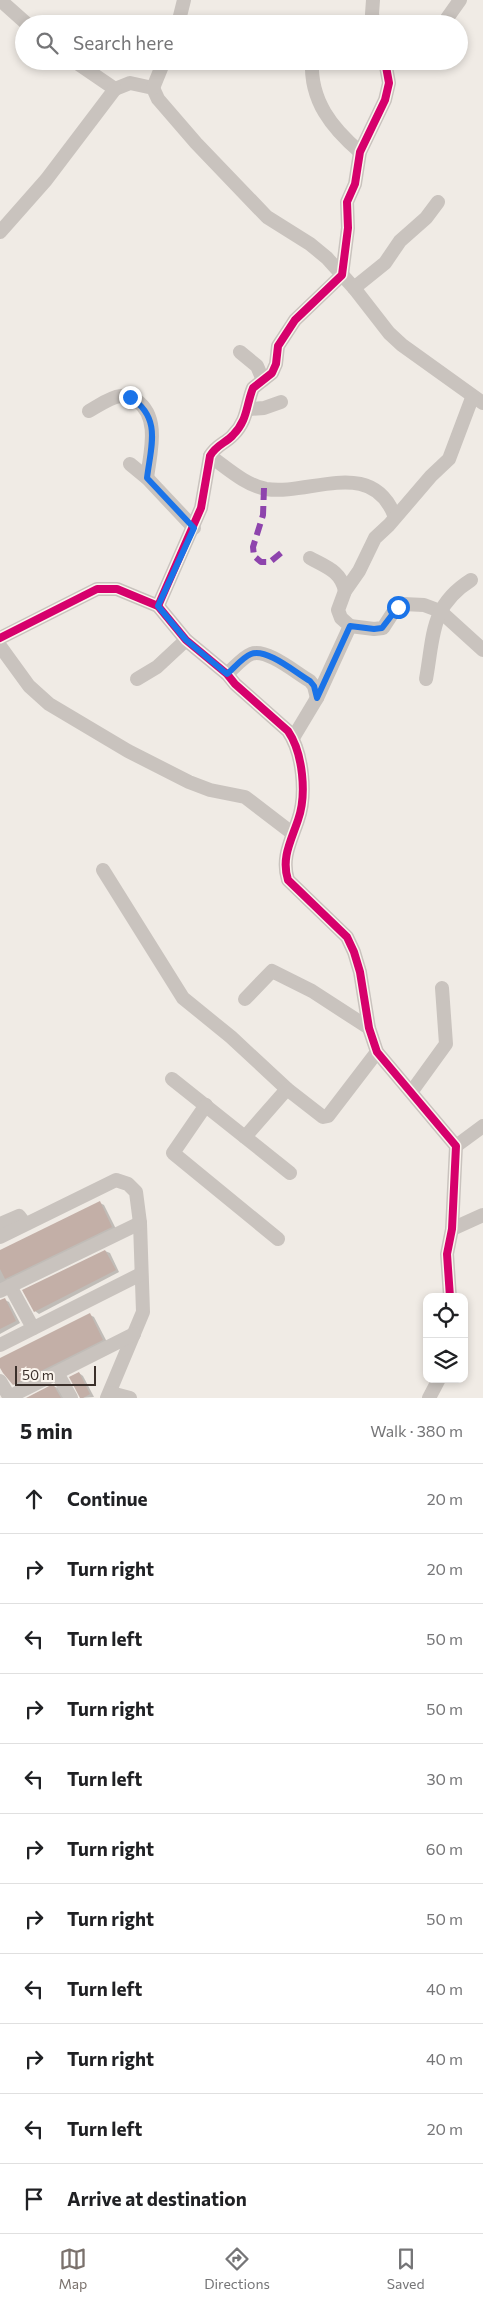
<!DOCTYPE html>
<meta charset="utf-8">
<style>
body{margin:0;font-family:Commissioner,sans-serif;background:#f6f6f6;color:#202124}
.controls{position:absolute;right:15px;bottom:15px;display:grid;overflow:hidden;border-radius:10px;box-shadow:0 2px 8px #0003}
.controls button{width:45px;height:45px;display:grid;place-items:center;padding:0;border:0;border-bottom:1px solid #e0e0e0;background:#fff;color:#202124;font:25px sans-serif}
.scale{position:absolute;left:15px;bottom:12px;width:81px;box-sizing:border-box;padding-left:5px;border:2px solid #3b302b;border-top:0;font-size:14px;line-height:18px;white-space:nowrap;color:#3b302b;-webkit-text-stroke:4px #fbf5ee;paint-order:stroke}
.stop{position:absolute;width:15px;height:15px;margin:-11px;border:4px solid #1a73e8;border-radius:50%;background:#fff}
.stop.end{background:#1a73e8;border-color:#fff;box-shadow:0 1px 5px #0008}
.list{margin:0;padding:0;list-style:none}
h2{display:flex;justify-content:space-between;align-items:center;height:65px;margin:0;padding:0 20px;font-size:21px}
h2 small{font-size:16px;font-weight:400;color:#757577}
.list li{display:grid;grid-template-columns:32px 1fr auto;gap:15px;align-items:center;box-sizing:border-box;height:70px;padding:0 20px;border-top:1px solid #e0e0e0}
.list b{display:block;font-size:19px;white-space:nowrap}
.list em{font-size:16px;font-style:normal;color:#757577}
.icon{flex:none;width:28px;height:28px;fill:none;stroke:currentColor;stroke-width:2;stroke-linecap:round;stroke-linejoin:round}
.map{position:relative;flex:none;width:483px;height:1398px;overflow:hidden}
.search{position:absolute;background:#fff;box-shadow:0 2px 8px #0003;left:15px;right:15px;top:15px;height:55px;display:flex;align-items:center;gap:12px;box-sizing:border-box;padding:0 18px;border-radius:28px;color:#757577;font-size:19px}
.sheet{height:835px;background:#fff}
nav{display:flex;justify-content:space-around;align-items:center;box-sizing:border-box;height:70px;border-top:1px solid #e0e0e0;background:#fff;font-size:14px;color:#757577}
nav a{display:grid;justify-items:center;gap:2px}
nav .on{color:#7a716c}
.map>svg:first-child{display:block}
.shadow{fill:#0003}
.building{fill:#c3afa7}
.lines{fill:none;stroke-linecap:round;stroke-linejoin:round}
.minor{stroke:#c9c3be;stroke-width:14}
.quiet{stroke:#8e44ad;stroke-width:6;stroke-dasharray:12 6;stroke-linecap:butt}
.cycleway-casing{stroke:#fbf5ee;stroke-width:11}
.cycleway{stroke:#d6006c;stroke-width:8}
.route{stroke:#1a73e8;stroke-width:6}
</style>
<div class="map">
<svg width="483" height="1398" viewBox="0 0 483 1398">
<rect width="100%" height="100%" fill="#f0ebe5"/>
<g class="shadow">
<path d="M100 1203 104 1205 116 1229 0 1285V1252Z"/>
<path d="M105 1251 110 1253 119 1272 39 1314 35 1311Z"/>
<path d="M5 1300 9 1302 20 1323 0 1334V1301Z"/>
<path d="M90 1315 94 1317 107 1342 18 1387 14 1384 0 1365V1360Z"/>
<path d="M79 1373 83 1376 94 1397 80 1398Z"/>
<path d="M53 1386 58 1388 64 1398H29Z"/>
</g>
<g class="building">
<path d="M100 1201 112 1227 5 1279 0 1269V1250Z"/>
<path d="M105 1250 116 1270 34 1312 22 1290Z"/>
<path d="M5 1298 16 1321 0 1329V1300Z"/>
<path d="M90 1313 103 1340 13 1385 3 1373 0 1368V1358Z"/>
<path d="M79 1372 90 1394 83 1398H80L69 1377Z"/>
<path d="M53 1384 61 1398H26Z"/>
</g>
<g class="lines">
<g class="minor">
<path d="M0 0 27 24"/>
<path d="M373 0 372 14 374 24"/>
<path d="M178 24 184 0"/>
<path d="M443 24 460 0"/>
<path d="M74 61 115 89 130 83 153 88 158 99 196 143 267 217 310 244 327 258 354 288 389 333 402 345 483 403"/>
<path d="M312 61C310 101 332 128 360 152"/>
<path d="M153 88 164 61"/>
<path d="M0 232 46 180 115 89"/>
<path d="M354 288 385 263 400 241 426 218 438 202"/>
<path d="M240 352 257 366 263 380"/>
<path d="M249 409 264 408 281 402"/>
<path d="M89 411C98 406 110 397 121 396 127 395 131 397 136 400 161 417 150 453 147 478"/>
<path d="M210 456C226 467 245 485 266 489 310 496 372 456 395 517"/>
<path d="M130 464 147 478 194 528"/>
<path d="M310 558C326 567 341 571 345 591"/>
<path d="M158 606 201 508 210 456C216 445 226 443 233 435 248 420 246 405 253 388L272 373 276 364 278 346 295 320 342 275 348 228 347 202 355 184 360 152 385 100 389 83 385 61"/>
<path d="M350 626 374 629 383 628 394 611 403 604 424 605 440 611 483 650"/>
<path d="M0 638 97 589H117L158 606 186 640 227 674 235 684 288 731C303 753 307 795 298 820 291 841 281 858 288 880L347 937 354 952 360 972 369 1028 377 1052 456 1146 452 1229 447 1254 450 1297"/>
<path d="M0 646 29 686 49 704 128 751 189 782 210 790 245 797 292 833"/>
<path d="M227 674C234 668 243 657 251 654 267 648 296 673 310 681L314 686 317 698"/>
<path d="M137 679 157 667 186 640"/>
<path d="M426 679C434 635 430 606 471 580"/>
<path d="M293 738 317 698 350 626 341 618 338 610 345 591 359 571 375 538 389 525 431 476 449 459 472 398"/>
<path d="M103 870 183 998 231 1037 287 1089 323 1117 328 1116 377 1052"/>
<path d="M245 999 272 971 312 991 369 1028"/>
<path d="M172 1079 290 1173"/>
<path d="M412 1091 446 1044 442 988"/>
<path d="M206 1105 173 1153 278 1239"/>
<path d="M245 1137 287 1089"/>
<path d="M456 1146 483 1126"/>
<path d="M0 1224 19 1216 25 1224"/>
<path d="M452 1229 483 1215"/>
<path d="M0 1237 116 1180 128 1184 136 1192 140 1223 143 1312 107 1398"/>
<path d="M10 1286 33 1328"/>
<path d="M0 1291 140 1223"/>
<path d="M0 1345 141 1274"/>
<path d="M57 1373 71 1398"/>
<path d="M0 1381 10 1398"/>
<path d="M111 1393 130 1398"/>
<path d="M9 1397 134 1334"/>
<path d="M429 1398 439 1379"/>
</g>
<path class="quiet" d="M264 488 263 515 253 547 254 556 261 562H270L281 553"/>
<defs>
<g id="cycleway">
<path d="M158 606 201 508 210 456C216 445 226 443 233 435 248 420 246 405 253 388L272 373 276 364 278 346 295 320 342 275 348 228 347 202 355 184 360 152 385 100 389 83 385 61"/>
<path d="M0 638 97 589H117L158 606 186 640 227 674 235 684 288 731C303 753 307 795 298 820 291 841 281 858 288 880L347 937 354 952 360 972 369 1028 377 1052 456 1146 452 1229 447 1254 450 1297"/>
</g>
</defs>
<use href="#cycleway" class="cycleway-casing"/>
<use href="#cycleway" class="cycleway"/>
</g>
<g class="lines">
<path class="route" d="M130 397C162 418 151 445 147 478L194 528 158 606 186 640 227 674C234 668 243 657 251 654 267 648 296 673 310 681L314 686 317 698 350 626 374 629 382 628 398 607"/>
</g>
</svg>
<div class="controls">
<button><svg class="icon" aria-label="locate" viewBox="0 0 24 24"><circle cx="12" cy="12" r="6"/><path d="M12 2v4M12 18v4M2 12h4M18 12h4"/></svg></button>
<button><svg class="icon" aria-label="layers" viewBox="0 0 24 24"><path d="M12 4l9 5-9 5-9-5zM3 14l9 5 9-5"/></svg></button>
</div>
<div class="scale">50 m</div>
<div class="stop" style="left:398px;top:607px"></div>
<div class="stop end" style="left:130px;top:397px"></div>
<div class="search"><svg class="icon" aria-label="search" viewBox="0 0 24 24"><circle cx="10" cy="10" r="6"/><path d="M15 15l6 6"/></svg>Search here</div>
</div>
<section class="sheet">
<h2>5 min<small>Walk · 380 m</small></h2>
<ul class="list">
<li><svg class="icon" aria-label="ahead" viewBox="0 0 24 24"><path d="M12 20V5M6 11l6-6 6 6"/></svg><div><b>Continue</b></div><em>20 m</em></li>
<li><svg class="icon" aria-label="right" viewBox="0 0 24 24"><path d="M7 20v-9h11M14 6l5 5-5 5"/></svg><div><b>Turn right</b></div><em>20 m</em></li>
<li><svg class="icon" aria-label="left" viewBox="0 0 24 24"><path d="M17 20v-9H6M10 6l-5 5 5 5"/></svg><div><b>Turn left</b></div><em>50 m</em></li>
<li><svg class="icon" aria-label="right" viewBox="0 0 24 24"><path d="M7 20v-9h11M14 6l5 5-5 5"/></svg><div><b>Turn right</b></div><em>50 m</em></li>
<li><svg class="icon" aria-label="left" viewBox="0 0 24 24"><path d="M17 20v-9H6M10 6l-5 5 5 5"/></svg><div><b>Turn left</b></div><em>30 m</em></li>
<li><svg class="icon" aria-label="right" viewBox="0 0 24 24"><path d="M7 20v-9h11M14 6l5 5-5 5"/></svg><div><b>Turn right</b></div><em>60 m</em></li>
<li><svg class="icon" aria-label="right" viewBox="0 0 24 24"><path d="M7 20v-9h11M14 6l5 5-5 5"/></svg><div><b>Turn right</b></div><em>50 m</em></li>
<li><svg class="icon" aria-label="left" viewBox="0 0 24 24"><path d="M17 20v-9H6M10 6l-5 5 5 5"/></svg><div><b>Turn left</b></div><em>40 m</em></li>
<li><svg class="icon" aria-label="right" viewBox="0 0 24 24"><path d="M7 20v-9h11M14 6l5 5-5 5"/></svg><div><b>Turn right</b></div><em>40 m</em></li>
<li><svg class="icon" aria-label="left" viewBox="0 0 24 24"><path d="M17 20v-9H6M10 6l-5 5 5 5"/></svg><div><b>Turn left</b></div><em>20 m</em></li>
<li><svg class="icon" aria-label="arrive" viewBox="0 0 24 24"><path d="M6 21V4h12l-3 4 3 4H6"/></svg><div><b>Arrive at destination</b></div></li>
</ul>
</section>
<nav>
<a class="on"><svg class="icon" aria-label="map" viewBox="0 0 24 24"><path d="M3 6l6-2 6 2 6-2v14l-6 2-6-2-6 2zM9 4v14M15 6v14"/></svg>Map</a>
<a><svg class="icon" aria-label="directions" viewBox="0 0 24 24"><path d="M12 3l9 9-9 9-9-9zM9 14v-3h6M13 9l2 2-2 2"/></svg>Directions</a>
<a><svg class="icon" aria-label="saved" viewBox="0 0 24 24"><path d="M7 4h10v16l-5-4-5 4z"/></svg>Saved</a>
</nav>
